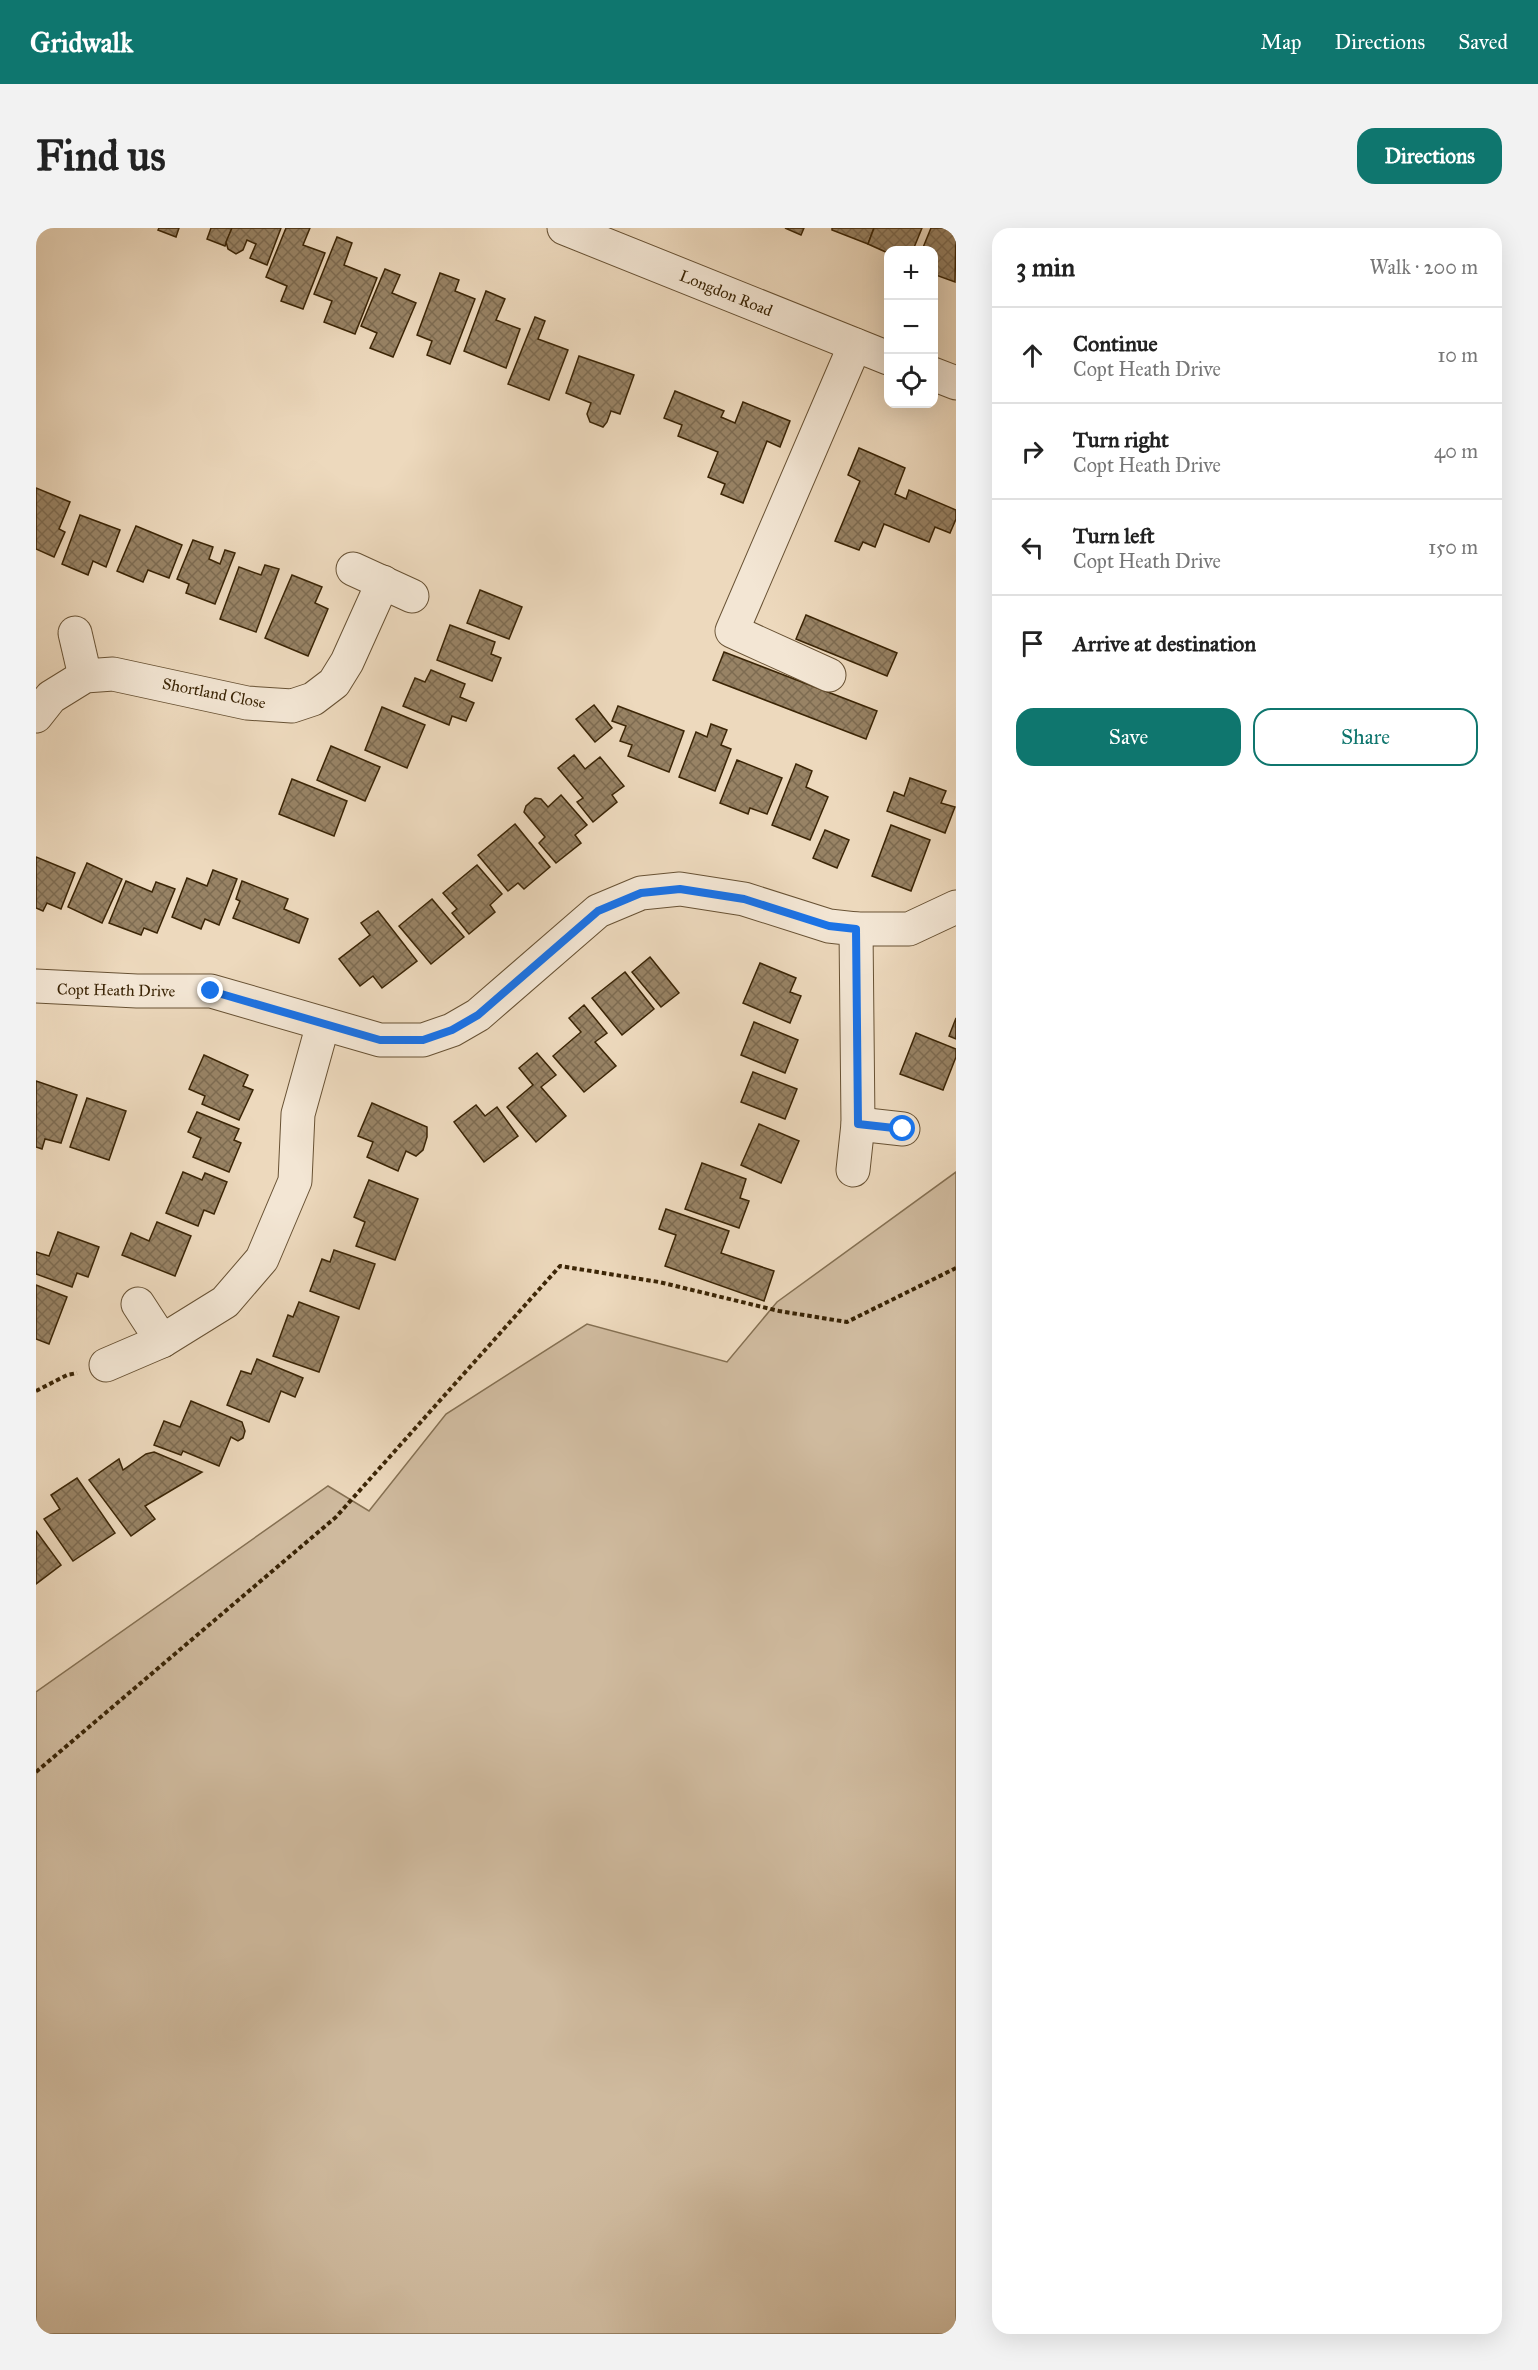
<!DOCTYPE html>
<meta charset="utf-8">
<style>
body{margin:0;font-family:"IM FELL Great Primer",serif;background:#f2f2f2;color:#222}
.controls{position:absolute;right:18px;top:18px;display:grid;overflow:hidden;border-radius:12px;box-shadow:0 6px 24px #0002}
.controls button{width:54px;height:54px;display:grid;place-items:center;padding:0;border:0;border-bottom:2px solid #e0e0e0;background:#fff;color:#222;font:30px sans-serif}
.stop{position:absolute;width:18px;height:18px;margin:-14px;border:4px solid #1a73e8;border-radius:50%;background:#fff}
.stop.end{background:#1a73e8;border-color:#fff;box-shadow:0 2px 6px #0008}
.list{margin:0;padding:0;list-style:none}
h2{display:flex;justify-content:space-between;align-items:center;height:78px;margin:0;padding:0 24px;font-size:26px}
h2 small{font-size:20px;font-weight:400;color:#767676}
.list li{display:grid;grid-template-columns:39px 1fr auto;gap:18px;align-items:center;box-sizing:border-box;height:96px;padding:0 24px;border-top:2px solid #e0e0e0}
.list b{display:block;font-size:22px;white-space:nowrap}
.list p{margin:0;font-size:20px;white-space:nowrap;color:#767676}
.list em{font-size:20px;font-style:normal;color:#767676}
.actions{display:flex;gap:12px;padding:18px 24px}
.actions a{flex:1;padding:14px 0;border:2px solid #0f766e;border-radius:18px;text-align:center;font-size:21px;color:#0f766e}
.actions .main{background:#0f766e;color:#fff}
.icon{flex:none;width:33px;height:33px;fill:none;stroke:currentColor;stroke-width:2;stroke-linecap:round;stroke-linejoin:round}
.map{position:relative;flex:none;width:920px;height:2106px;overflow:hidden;border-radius:18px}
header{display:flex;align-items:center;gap:36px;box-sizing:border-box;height:84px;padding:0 30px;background:#0f766e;color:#fff}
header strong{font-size:28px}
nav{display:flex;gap:33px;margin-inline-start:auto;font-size:21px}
.intro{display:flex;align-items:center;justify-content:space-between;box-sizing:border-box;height:144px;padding:0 36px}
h1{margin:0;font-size:42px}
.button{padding:15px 27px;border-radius:18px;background:#0f766e;color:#fff;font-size:21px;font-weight:700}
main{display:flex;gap:36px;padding:0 36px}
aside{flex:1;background:#fff;border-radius:18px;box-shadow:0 6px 24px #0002}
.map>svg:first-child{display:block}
.green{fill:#cfba9e;stroke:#857052;stroke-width:1.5}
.building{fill:url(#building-cross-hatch);stroke:#3b2506;stroke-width:1.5}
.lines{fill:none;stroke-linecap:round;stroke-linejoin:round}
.street-casing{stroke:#685234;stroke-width:35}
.path{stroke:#3b2506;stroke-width:4;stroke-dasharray:4.5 3;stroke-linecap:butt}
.street{stroke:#f3e6d4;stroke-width:33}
.route{stroke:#1a73e8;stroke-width:8}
.labels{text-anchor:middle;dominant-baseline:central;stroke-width:4.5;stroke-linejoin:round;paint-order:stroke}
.street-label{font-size:16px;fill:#3b2506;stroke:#f3e6d4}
</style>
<header>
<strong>Gridwalk</strong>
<nav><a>Map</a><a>Directions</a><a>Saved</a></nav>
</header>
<div class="intro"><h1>Find us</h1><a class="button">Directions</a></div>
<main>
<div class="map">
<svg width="920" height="2106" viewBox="0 0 920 2106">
<defs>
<pattern id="building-cross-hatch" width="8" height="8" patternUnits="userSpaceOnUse" patternTransform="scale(1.5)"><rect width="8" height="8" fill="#988365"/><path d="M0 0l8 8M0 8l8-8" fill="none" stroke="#7d6b51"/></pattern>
</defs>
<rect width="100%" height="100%" fill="#edd9bd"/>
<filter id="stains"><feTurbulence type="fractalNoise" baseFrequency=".00333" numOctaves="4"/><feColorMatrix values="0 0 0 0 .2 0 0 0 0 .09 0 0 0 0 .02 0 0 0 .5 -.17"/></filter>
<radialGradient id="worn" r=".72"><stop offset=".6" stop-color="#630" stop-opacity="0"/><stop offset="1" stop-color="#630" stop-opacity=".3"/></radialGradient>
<path class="green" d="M920 944V2106H0V1464L292 1258 333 1283 410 1186 551 1096 691 1134 741 1074Z"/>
<g class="building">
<path d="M123 0H143L140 9 122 2Z"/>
<path d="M175 0H196L189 18 171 11Z"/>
<path d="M196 0H245L231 37 214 30 220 16 211 12 207 22 200 26 192 21 190 14Z"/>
<path d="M250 0H274L267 17 289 25 267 81 245 73 251 58 230 49Z"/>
<path d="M749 0H768L765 7Z"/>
<path d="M796 0H838L832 16 796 2Z"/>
<path d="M838 0H886L877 22H852V25L832 16Z"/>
<path d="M895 0H920L919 54 897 46V22H886Z"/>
<path d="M301 9 316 15 308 37 341 50 319 106 288 94 296 73 278 66Z"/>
<path d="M349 41 364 47 356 65 380 75 357 129 334 120 341 105 325 98Z"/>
<path d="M404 45 423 52 419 63 439 71 414 136 391 127 396 113 381 107Z"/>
<path d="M450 63 469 71 460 92 484 101 470 140 428 123Z"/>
<path d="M499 89 509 93 502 111 532 122 513 172 472 156Z"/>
<path d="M543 128 598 147 584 186 575 183 571 194 567 199 554 194 551 186 555 175 530 165Z"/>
<path d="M639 163 688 183 685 189 699 195 707 174 754 193 744 219 731 213 707 275 685 266 689 256 672 249 682 224 642 208 646 197 628 190Z"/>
<path d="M823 220 869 240 859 266 870 271 873 262 920 282V291L914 305 899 299 893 314 848 296 839 319 827 314 823 322 799 313 824 253 812 247Z"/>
<path d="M0 260 34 274 23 301 29 304 18 329 0 321Z"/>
<path d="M44 287 84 302 70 339 57 333 52 347 26 336Z"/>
<path d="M100 298 146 317 133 350 112 342 107 354 81 343Z"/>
<path d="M157 312 177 319 173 331 184 336 189 322 199 325 179 376 150 365 153 356 141 351Z"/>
<path d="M229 337 243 341 220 404 184 391 203 339 225 347Z"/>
<path d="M256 347 286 359 279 375 292 381 272 428 229 410Z"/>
<path d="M444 362 486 379 473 411 431 395Z"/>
<path d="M770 387 861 425 851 448 760 411Z"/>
<path d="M414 397 459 414 455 426 465 430 456 453 401 432Z"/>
<path d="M688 424 841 483 830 511 677 452Z"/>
<path d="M395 442 429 456 424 469 438 475 430 493 416 488 413 497 367 478 379 450 389 454Z"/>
<path d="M558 477 576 500 559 514 540 491Z"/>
<path d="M582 478 648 503 633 544 592 528 596 517 584 513 590 498 576 493Z"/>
<path d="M346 479 389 497 371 540 329 522Z"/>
<path d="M675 496 691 502 685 517 695 521 679 563 643 549 660 504 671 509Z"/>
<path d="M295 518 344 539 329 573 281 552Z"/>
<path d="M538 527 549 541 564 529 588 558 576 567 581 574 557 594 541 574 547 570 522 540Z"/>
<path d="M701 532 746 550 731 586 714 580 712 586 684 575Z"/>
<path d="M760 536 776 543 770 559 792 569 774 612 736 597Z"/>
<path d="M874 550 910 563 905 575 919 579 909 605 851 583 858 564 868 568Z"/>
<path d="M256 551 311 573 298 608 243 586Z"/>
<path d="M525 567 551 597 539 607 545 615 520 635 503 615 509 609 488 584 490 578 499 570 505 571 512 579Z"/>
<path d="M479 596 514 639 488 661 482 655 472 663 442 627Z"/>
<path d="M855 597 894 612 875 663 836 648Z"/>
<path d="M789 602 813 612 801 640 777 630Z"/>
<path d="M0 629 39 645 25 681 11 675 7 683 0 680Z"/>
<path d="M51 635 86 651 66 695 32 679Z"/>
<path d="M441 637 466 666 454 677 459 684 433 706 416 685 421 681 407 665Z"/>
<path d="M177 642 201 651 183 697 169 691 165 701 136 689 151 650 171 658Z"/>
<path d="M90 653 116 664 120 654 139 661 121 705 108 700 105 707 73 695Z"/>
<path d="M206 653 252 671 248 681 272 691 263 715 197 690 204 673 200 671Z"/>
<path d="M396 671 428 709 395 736 363 698Z"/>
<path d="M342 683 381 733 346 760 337 748 324 758 303 731 334 707 325 695Z"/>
<path d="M614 729 643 765 625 779 596 744Z"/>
<path d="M724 735 760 750 754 764 765 768 754 795 707 775Z"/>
<path d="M589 744 618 781 586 807 556 770Z"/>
<path d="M548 777 571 805 559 814 580 838 548 864 517 828 545 804 533 790Z"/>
<path d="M920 790V811L913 808Z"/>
<path d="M718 794 762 812 749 845 705 827Z"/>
<path d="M880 805 920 821V829L907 862 864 846Z"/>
<path d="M501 825 520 847 505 859 530 888 500 914 471 879 497 857 483 840Z"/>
<path d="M168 827 212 847 207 858 217 862 203 892 166 876 169 868 153 861Z"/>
<path d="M717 844 761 861 749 891 705 874Z"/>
<path d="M0 853 41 867 25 915 9 911 6 921 0 919Z"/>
<path d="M51 870 90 883 73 932 34 919Z"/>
<path d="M336 875 391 899V909L387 922 380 928 370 923 362 943 331 929 337 914 322 908Z"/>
<path d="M440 877 449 888 461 879 482 908 448 934 418 894Z"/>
<path d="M161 884 203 901 198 912 205 915 193 944 157 929 165 910 152 904Z"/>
<path d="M723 896 763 913 745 955 705 937Z"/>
<path d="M666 935 710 951 704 970 713 973 703 1000 649 981Z"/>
<path d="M147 944 166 952 169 945 191 954 178 986 168 982 162 998 130 985Z"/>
<path d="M333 952 382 971 359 1032 320 1018 329 994 318 989Z"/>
<path d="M630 981 693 1003 685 1025 738 1043 728 1073 629 1038 640 1007 623 1001Z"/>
<path d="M121 994 155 1008 139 1048 86 1027 95 1005 113 1013Z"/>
<path d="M22 1004 63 1019 52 1049 41 1045 36 1059 0 1046V1024L13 1028Z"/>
<path d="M298 1022 339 1036 323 1081 274 1063 286 1031 294 1034Z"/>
<path d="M0 1057 31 1069 13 1116 0 1111Z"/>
<path d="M263 1074 303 1089 283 1144 237 1128 252 1087 257 1089Z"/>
<path d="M221 1131 267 1150 259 1169 245 1163 233 1194 191 1177 205 1143 215 1146Z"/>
<path d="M155 1173 206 1194 209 1203 207 1210 202 1213 195 1209 183 1238 147 1223 145 1227 118 1217 128 1193 144 1199Z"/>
<path d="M118 1224 166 1244 109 1278 119 1291 95 1308 53 1252 83 1231 87 1242 110 1226Z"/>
<path d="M41 1250 79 1305 37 1333 8 1291 24 1281 15 1267Z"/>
<path d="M0 1303 25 1337 0 1356Z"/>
</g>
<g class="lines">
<defs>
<g id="street">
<path d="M528 0 852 130"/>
<path d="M897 146 920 155"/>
<path d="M317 341 376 368"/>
<path d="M39 405 49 448"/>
<path d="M793 447 696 403 819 117"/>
<path d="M0 488 15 469 49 448 77 446 211 475 256 478 277 471 298 455 311 434 347 354"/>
<path d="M820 701H873L920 679"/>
<path d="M0 758 101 763H175L344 812H387L416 802 442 787 562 683 605 665 644 661 708 671 793 698 820 701 822 896 817 942"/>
<path d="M822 896 867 901"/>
<path d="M102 1076 126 1113"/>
<path d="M70 1137 126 1113 189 1074 226 1031 259 953 262 886 287 796"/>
</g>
</defs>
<use href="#street" class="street-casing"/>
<g class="path">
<path d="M0 1163 31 1147 41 1145"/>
<path d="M0 1544 300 1289 524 1038 623 1054 743 1083 811 1094 920 1040"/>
</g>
<use href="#street" class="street"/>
</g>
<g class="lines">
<path class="route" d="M175 763 344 812H387L416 802 442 787 562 683 605 665 644 661 708 671 793 698 820 701 822 896 867 901"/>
</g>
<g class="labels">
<g class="street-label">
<text transform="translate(690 65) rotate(22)">Longdon Road</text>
<text transform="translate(178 465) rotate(11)">Shortland Close</text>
<text transform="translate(80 762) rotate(1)">Copt Heath Drive</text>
</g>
</g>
<rect width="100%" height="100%" filter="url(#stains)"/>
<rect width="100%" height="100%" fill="url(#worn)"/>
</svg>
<div class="controls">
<button>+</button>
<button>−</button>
<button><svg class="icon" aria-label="locate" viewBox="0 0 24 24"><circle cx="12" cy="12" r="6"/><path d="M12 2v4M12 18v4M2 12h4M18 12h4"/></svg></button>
</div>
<div class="stop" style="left:867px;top:901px"></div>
<div class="stop end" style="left:175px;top:763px"></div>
</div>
<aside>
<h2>3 min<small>Walk · 200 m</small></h2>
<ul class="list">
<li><svg class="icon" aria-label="ahead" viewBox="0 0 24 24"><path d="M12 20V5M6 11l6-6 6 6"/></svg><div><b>Continue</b><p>Copt Heath Drive</p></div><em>10 m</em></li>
<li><svg class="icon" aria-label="right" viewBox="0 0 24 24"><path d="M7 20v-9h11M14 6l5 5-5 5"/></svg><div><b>Turn right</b><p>Copt Heath Drive</p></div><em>40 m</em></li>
<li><svg class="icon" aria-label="left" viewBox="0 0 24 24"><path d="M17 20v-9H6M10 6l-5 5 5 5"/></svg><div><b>Turn left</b><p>Copt Heath Drive</p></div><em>150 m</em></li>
<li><svg class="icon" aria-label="arrive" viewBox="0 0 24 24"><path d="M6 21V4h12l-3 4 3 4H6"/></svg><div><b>Arrive at destination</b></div></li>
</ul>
<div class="actions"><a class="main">Save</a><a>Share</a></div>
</aside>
</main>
